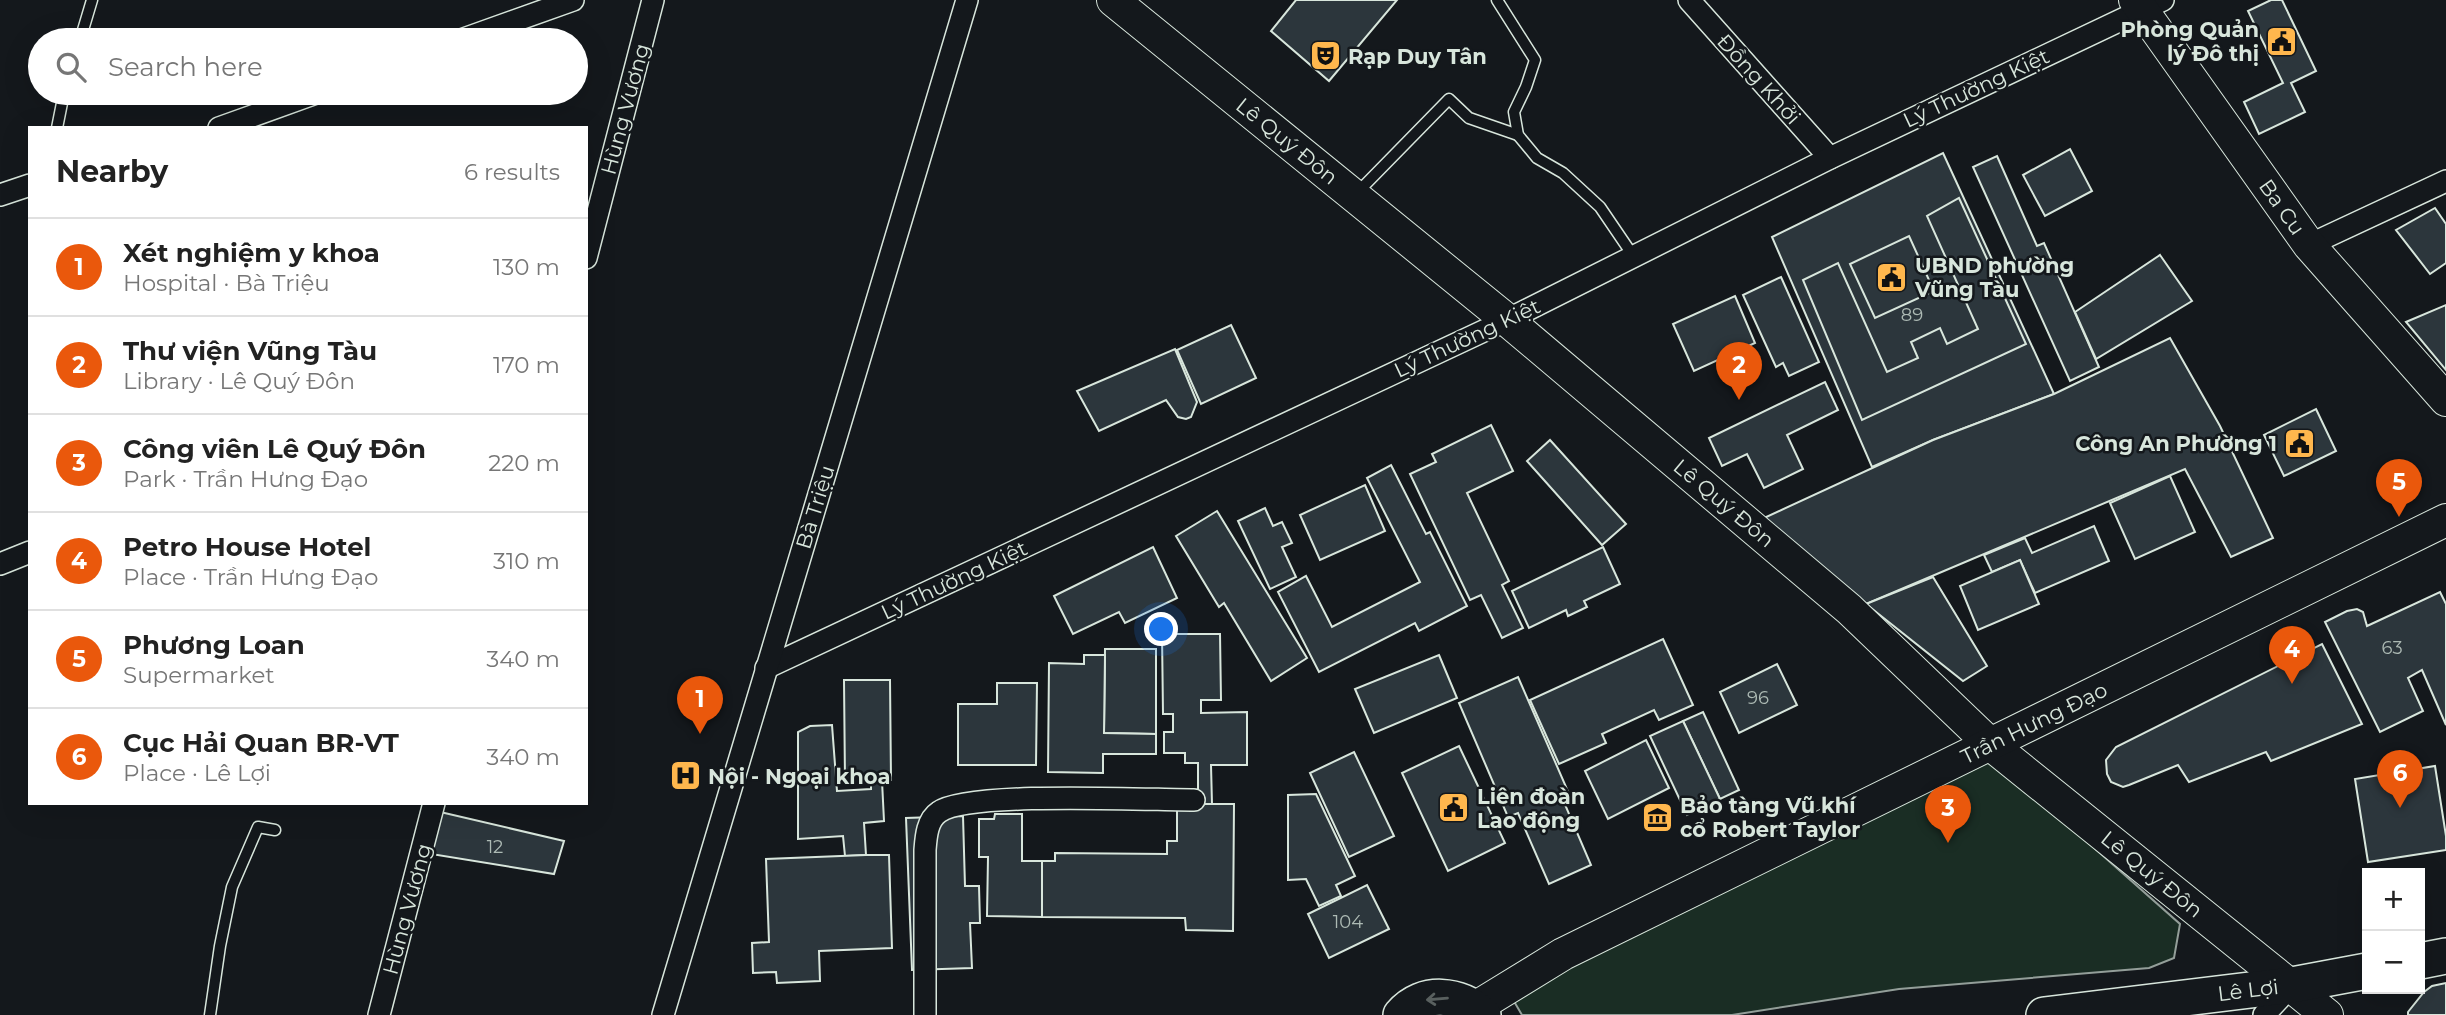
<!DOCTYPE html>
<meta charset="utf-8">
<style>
body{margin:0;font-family:Montserrat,sans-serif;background:#f6f6f6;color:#222}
.controls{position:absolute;right:21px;bottom:21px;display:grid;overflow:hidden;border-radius:0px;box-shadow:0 7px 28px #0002}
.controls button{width:63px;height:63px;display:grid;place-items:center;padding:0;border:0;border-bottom:2px solid #e0e0e0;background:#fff;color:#222;font:35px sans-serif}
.you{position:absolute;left:1162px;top:630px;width:24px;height:24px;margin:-18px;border:5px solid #fff;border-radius:50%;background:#1a73e8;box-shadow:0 0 0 10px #1a73e833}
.badge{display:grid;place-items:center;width:46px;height:46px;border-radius:50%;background:#ea580c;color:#fff;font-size:23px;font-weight:700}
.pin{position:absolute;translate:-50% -58px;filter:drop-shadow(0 2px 4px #0008)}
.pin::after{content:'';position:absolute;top:37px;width:24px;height:21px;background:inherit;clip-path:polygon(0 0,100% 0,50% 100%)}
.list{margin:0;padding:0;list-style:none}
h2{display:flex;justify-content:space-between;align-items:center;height:91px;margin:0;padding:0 28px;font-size:30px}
h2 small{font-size:23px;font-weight:400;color:#767676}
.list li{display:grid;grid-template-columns:46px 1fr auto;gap:21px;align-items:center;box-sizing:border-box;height:98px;padding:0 28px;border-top:2px solid #e0e0e0}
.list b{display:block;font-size:26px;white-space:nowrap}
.list p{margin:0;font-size:23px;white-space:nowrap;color:#767676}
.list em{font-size:23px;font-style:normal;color:#767676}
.icon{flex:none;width:38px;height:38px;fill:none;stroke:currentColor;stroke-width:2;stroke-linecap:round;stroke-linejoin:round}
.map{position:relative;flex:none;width:2446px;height:1015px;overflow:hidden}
.search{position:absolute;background:#fff;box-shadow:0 7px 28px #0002;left:28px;top:28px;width:560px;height:77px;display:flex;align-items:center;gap:18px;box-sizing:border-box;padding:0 24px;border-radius:38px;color:#767676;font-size:26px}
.panel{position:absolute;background:#fff;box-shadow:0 7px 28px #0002;left:28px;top:126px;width:560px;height:679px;border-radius:0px}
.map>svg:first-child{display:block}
.green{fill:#1a2d24;stroke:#939e99;stroke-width:2}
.building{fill:#2c363c;stroke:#d8e6dc;stroke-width:2}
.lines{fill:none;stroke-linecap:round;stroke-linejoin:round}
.lane-casing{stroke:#d8e6dc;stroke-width:13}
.street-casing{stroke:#d8e6dc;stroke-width:24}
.secondary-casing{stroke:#d8e6dc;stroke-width:34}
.primary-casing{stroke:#d8e6dc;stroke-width:38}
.lane{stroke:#14181c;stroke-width:10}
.street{stroke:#14181c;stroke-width:21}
.secondary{stroke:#14181c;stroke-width:32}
.primary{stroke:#14181c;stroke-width:35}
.oneway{stroke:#59605f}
.labels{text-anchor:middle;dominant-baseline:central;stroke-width:5;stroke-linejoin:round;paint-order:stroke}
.number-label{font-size:18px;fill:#adbab4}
.poi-label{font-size:21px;font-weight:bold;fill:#d8e6dc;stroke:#14181c;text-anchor:start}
.street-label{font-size:21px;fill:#d8e6dc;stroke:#14181c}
</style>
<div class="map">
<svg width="2446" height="1015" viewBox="0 0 2446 1015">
<rect width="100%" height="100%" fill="#14181c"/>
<path class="green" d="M1995 760 2180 924 2174 958 2149 968 1899 989 1732 1015H1522L1512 998 1961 762Z"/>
<g class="building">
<path d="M1296 0H1397L1329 81 1271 31Z"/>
<path d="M2271 0H2282L2316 71 2291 83 2305 112 2259 134 2244 102 2283 83 2248 11Z"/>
<path d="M2070 149 2092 191 2045 216 2023 175Z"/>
<path d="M1943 153 2054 394 1933 440 1872 467 1772 237Z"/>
<path d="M1997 156 2037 246 2044 243 2099 367 2070 381 1973 167Z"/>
<path d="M1959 198 2026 344 1862 420 1803 280 1838 263 1887 372 1918 358 1911 342 1940 328 1947 344 1978 329 1927 216Z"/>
<path d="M2435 208 2446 224V263L2430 274 2396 230Z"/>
<path d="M1909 236 1934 291 1875 318 1850 264Z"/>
<path d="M2160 255 2192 301 2096 359 2075 312Z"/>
<path d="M1781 277 1819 362 1789 376 1783 363 1776 367 1743 295Z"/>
<path d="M1735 296 1755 343 1694 371 1673 324Z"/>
<path d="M2446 305V370L2406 322Z"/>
<path d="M1231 325 1256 378 1201 404 1177 350Z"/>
<path d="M2170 338 2220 426 2273 538 2231 557 2185 469 1866 604 1764 518 1933 440 2054 394Z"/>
<path d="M1175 349 1197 402 1191 417 1186 419 1178 417 1166 400 1099 431 1077 391Z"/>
<path d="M1825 382 1838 410 1787 435 1803 469 1764 488 1747 454 1722 466 1709 438Z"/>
<path d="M2316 409 2336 451 2284 476 2264 435Z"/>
<path d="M1491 425 1513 471 1467 493 1509 581 1502 585 1523 628 1502 638 1481 595 1470 600 1410 474 1436 462 1432 454Z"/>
<path d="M1550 440 1626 524 1602 545 1527 461Z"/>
<path d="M1391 465 1426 534 1430 532 1467 606 1419 631 1415 623 1319 672 1278 592 1306 576 1332 627 1420 582 1367 478Z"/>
<path d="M2170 476 2195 532 2135 559 2110 503Z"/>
<path d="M1365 485 1385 531 1320 560 1300 515Z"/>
<path d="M1265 508 1273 526 1282 522 1292 543 1282 547 1296 577 1270 589 1238 521Z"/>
<path d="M1217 511 1307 658 1271 681 1224 603 1219 607 1176 536Z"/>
<path d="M2094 526 2109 561 2035 593 2020 560 1992 572 1984 555 2025 538 2032 553Z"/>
<path d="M1153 547 1177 598 1125 623 1119 612 1073 634 1054 596Z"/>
<path d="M1603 547 1620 584 1584 601 1587 607 1568 616 1566 610 1529 628 1512 591Z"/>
<path d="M2020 560 2039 604 1978 630 1960 586Z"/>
<path d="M1933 577 1987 666 1963 681 1866 604Z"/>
<path d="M2440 592 2446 604V725L2422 670 2408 678 2423 711 2380 732 2325 622 2347 611 2357 609 2363 612 2367 626Z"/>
<path d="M1162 634H1220L1221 700H1201V713L1247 712V765H1211L1212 804H1198V763H1185V753H1164V732H1173V714H1163Z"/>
<path d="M1663 639 1693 705 1659 720 1654 710 1602 734 1606 743 1559 764 1530 700Z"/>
<path d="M2322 644 2362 724 2271 761 2266 752 2189 782 2178 765 2129 785 2123 787 2111 782 2107 774 2106 760 2116 747Z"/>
<path d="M1105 649H1156V734L1104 733Z"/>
<path d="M1084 655H1105L1104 733 1156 734V754H1103V773L1048 772 1049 663 1084 664Z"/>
<path d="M1439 655 1457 698 1374 733 1355 689Z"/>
<path d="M1777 664 1797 705 1739 733 1720 692Z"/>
<path d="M1518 677 1570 796 1563 800 1591 865 1549 884 1518 813 1508 817 1459 703Z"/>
<path d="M844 680H890L891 780 845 781Z"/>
<path d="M997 683H1037L1036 765H958V704H997Z"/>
<path d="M1703 712 1739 790 1720 799 1683 721Z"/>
<path d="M1683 721 1720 799 1687 815 1650 736Z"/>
<path d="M832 725 837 791 871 789V781H882L884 821 864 823 866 855 845 856 843 836 798 839V732L810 726Z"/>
<path d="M1646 740 1669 788 1608 819 1585 771Z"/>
<path d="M1459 746 1505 843 1448 871 1402 773Z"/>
<path d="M1354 752 1394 836 1349 857 1310 773Z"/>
<path d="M2435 766 2446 836V850L2368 862 2355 779Z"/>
<path d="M1316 794 1355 876 1336 885 1341 896 1319 906 1306 879 1288 880V795Z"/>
<path d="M1177 804H1234L1233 931 1186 930 1185 918 1042 917V861H1055V853L1167 854V841H1177Z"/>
<path d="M436 811 564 841 554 874 425 853Z"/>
<path d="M995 814H1022V861H1042V917L987 916 988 857H979V819H994Z"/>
<path d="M963 816 965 886H979L980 923H970L972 968 912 970 906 818Z"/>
<path d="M866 855H889L892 948 819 951 820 981 777 983 776 972 753 973 752 943 769 942 766 859Z"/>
<path d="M1367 885 1389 929 1329 958 1308 914Z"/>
<path d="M2446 983V1015H2408V1012L2424 992 2432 986Z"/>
</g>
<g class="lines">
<defs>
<g id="lane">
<path d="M1497 0 1535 60 1526 87 1514 112 1518 135 1537 158 1563 173 1600 207 1634 257"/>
<path d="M80 40 92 0"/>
<path d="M57 128 64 93"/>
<path d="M1355 195 1449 99 1469 118 1518 135"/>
<path d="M210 1015 220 946 232 887 258 827 275 830"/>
</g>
<g id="street">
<path d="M1689 0 1830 158"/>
<path d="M461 40 573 0"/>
<path d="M219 128 316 93"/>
<path d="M0 195 30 185"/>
<path d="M2309 245 2446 181"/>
<path d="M586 258 653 0"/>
<path d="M0 564 30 552"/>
<path d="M766 668 1507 320 1830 158 2163 0"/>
<path d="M379 1015 434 803"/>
<path d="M663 1015 967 0"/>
<path d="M925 1015V850C926 837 927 820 939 812 968 791 1149 800 1194 800"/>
<path d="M2264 1015 2291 986"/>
</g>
<g id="secondary">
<path d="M1113 0 1507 320 1849 609 1990 744 2327 1015"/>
<path d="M2135 0 2309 245 2446 400"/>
<path d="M1475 1008 1563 954 2446 520"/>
</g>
<g id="primary">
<path d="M2420 961 2446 956"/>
<path d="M1401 1015C1423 989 1460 994 1483 1015"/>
<path d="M2044 1015 2292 985 2367 971"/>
</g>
</defs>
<use href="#lane" class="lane-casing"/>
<use href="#street" class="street-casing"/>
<use href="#secondary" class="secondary-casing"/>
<use href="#primary" class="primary-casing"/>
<use href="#lane" class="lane"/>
<use href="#street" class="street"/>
<use href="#secondary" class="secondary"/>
<use href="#primary" class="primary"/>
</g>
<defs><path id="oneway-shaft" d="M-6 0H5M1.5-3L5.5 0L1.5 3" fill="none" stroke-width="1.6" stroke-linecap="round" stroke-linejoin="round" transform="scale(1.75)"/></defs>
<use class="oneway" href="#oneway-shaft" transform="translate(1437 999) rotate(175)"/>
<defs>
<symbol id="civic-square" viewBox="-11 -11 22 22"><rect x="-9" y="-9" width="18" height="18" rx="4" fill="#ffb74d" stroke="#14181c"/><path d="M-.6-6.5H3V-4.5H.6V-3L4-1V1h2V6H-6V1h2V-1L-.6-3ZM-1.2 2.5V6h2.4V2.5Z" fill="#111"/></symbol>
<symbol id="theatre-square" viewBox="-11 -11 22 22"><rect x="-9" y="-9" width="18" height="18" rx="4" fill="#ffb74d" stroke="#14181c"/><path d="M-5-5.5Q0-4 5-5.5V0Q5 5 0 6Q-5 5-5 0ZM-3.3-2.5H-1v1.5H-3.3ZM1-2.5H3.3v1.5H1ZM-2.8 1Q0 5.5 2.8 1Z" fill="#111"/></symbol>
<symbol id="hospital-square" viewBox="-11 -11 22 22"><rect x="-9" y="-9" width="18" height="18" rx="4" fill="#ffb74d" stroke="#14181c"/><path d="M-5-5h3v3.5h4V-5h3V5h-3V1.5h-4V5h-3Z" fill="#111"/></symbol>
<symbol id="museum-square" viewBox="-11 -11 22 22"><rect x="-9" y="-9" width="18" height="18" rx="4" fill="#ffb74d" stroke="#14181c"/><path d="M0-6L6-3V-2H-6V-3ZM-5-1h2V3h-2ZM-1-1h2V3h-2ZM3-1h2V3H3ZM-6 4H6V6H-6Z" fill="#111"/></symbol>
</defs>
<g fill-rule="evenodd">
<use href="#civic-square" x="2264" y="24" width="35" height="35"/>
<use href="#theatre-square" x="1308" y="38" width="35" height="35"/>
<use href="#civic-square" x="1874" y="260" width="35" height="35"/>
<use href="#civic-square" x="2282" y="426" width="35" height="35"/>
<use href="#hospital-square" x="668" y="758" width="35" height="35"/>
<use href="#civic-square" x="1436" y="790" width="35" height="35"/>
<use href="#museum-square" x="1640" y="800" width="35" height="35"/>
</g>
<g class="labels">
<g class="number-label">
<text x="1912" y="315">89</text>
<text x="2392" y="648">63</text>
<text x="1758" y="698">96</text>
<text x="495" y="847">12</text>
<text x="1348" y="922">104</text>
</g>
<g class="poi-label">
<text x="2259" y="29" text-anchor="end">Phòng Quản<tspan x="2259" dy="24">lý Đô thị</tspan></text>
<text x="1348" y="56">Rạp Duy Tân</text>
<text x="1915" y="265">UBND phường<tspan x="1915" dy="24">Vũng Tàu</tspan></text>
<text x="2277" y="443" text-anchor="end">Công An Phường 1</text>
<text x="708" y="776">Nội - Ngoại khoa</text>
<text x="1477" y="796">Liên đoàn<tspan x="1477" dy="24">Lao động</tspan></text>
<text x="1680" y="805">Bảo tàng Vũ khí<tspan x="1680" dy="24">cổ Robert Taylor</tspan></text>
</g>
<g class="street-label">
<text transform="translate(1759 79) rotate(48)">Đồng Khởi</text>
<text transform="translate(1976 88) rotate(-25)">Lý Thường Kiệt</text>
<text transform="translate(625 109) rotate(-75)">Hùng Vương</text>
<text transform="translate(1287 141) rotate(39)">Lê Quý Đôn</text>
<text transform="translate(2282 207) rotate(55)">Ba Cu</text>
<text transform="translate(1467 338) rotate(-25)">Lý Thường Kiệt</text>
<text transform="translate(1724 503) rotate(40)">Lê Quý Đôn</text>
<text transform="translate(815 507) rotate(-73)">Bà Triệu</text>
<text transform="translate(954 580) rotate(-25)">Lý Thường Kiệt</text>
<text transform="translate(2034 723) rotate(-26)">Trần Hưng Đạo</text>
<text transform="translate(2152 874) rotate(39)">Lê Quý Đôn</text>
<text transform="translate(407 909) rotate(-75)">Hùng Vương</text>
<text transform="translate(2248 990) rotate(-7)">Lê Lợi</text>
</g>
</g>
</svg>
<div class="controls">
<button>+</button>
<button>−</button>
</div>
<div class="you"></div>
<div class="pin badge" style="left:700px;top:734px">1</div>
<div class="pin badge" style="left:1739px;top:400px">2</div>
<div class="pin badge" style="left:1948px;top:843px">3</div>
<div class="pin badge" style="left:2292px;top:684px">4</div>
<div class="pin badge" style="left:2399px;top:517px">5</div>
<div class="pin badge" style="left:2400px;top:808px">6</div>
<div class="search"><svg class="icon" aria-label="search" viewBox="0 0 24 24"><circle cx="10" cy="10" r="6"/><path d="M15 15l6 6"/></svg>Search here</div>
<section class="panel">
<h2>Nearby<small>6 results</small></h2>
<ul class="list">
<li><span class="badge">1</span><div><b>Xét nghiệm y khoa</b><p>Hospital · Bà Triệu</p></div><em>130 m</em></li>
<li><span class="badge">2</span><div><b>Thư viện Vũng Tàu</b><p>Library · Lê Quý Đôn</p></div><em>170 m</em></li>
<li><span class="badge">3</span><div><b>Công viên Lê Quý Đôn</b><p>Park · Trần Hưng Đạo</p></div><em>220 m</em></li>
<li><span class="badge">4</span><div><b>Petro House Hotel</b><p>Place · Trần Hưng Đạo</p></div><em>310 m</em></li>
<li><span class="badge">5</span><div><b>Phương Loan</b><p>Supermarket</p></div><em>340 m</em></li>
<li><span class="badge">6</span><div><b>Cục Hải Quan BR-VT</b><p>Place · Lê Lợi</p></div><em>340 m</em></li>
</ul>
</section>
</div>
